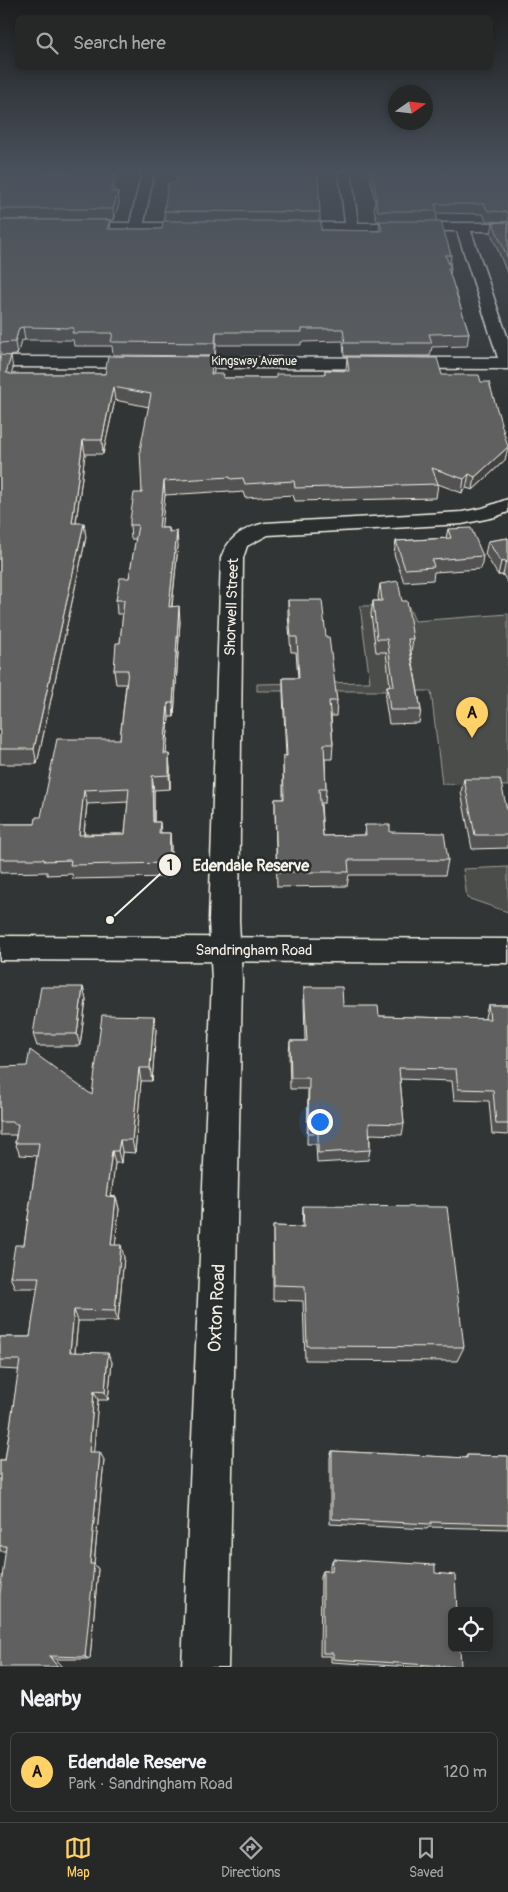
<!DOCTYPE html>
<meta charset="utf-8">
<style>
body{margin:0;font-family:Pangolin,sans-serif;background:#323434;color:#f1f3f6}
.controls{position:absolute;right:15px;bottom:15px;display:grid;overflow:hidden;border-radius:8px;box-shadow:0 2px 8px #0003}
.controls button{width:45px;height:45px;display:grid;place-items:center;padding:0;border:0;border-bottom:1px solid #424445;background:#262828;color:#f1f3f6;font:25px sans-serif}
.compass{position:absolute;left:388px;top:85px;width:45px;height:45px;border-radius:50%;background:#262828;box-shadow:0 2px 8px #0003;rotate:76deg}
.you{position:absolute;left:319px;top:1121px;width:18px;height:18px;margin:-12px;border:4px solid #fff;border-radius:50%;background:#1a73e8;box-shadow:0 0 0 8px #1a73e833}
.badge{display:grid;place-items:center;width:32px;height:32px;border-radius:50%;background:#ffd166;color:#111;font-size:16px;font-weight:700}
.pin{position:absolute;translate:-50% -41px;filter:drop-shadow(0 1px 2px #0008)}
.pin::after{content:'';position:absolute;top:26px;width:18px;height:15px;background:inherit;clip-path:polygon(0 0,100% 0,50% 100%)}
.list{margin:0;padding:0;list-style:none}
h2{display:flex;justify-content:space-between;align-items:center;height:65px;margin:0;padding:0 20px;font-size:21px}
h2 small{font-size:16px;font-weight:400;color:#a4a6a8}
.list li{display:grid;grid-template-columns:32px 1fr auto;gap:15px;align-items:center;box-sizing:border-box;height:80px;margin:0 10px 10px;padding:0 10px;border:1px solid #424445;border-radius:8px}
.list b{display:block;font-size:19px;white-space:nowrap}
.list p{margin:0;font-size:16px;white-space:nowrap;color:#a4a6a8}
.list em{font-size:16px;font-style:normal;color:#a4a6a8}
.icon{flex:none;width:28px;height:28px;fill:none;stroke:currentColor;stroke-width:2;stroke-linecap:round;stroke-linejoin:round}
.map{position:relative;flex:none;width:508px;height:1667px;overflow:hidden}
.search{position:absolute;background:#262828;box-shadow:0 2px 8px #0003;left:15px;right:15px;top:15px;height:55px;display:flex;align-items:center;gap:12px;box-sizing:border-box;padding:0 18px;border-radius:8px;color:#a4a6a8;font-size:19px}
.sheet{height:155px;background:#262828}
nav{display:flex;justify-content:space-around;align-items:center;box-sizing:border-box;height:70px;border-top:1px solid #424445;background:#262828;font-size:14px;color:#a4a6a8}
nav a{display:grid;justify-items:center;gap:2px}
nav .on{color:#ffd166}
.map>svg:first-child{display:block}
.green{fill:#4b4d4c;stroke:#a09f9a}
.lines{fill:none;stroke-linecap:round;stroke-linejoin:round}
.minor-casing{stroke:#f4f1e8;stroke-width:3}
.major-casing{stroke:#f4f1e8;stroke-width:3}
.minor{fill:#2a2d2e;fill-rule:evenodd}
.major{fill:#2a2d2e;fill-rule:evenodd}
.wall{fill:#525352;stroke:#f4f1e8;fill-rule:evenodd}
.shaded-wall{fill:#424342;stroke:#f4f1e8}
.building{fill:#5f605f;stroke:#f4f1e8;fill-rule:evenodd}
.labels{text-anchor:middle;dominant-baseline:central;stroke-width:5;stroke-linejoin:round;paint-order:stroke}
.far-street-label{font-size:12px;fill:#f4f1e8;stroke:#2a2d2e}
.street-label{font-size:15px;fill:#f4f1e8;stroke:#2a2d2e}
.near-street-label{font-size:18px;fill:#f4f1e8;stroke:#2a2d2e}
.leader{fill:none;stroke:#f4f1e8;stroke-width:2}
.callout-dot{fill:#f4f1e8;stroke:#2a2d2e;stroke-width:2}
.mark-label{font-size:15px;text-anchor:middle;font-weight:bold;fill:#111}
.callout-label{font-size:16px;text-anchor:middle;font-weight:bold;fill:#f4f1e8;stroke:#2a2d2e;stroke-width:5;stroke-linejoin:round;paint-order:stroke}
</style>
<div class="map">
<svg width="508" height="1667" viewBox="0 0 508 1667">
<rect width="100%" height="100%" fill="#323535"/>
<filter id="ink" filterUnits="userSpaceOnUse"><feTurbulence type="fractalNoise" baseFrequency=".02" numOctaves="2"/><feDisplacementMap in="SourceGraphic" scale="10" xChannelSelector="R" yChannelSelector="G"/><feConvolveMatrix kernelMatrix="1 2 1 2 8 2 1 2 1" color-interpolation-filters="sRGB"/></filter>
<g filter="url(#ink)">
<g class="green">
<path d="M408 605 415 621 508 614V786L442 784 431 691H257V684L370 682 360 606Z"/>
<path d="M508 867V912L467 898 463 869Z"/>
</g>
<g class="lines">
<defs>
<g id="minor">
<path d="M142 172H154L144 223H198L203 224 205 227 203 230H0V222L130 223Z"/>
<path d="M339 172H351L358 223H508V231H471L508 339V369L0 367V357L498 358 457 231 279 230 277 227 279 224 284 223H345Z"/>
<path d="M508 499V512L495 517 462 524 268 535 247 546 243 558 239 920 242 981 228 1667H182L212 981 209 920 221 558C228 537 244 528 265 523L462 512 483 508Z"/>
</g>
<path id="major" d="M0 936 508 939V963L0 960Z"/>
</defs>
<use href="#minor" class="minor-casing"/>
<use href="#major" class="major-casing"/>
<use href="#minor" class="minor"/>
<use href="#major" class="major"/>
</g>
<g class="wall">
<path d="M0 172 118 192 119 203 114 220H0Z"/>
<path d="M369 172H508V222L486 221 483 214 437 213 436 221 451 255 450 266 451 268 450 274 469 333 467 346 432 347 430 356H344L343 341 301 342V345H216L215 356 113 355 112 346H74L73 340H25L21 341 17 355 3 356 13 369 11 374H105L214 370 213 374 224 378H276L325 374V370H346L347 357 442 375 505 460 473 490 466 488 462 493 438 484 436 498 295 501 293 495 245 498 243 492 231 493 230 491 165 495 161 528H169L170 532 178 546 172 607 180 621 174 717H169L166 754 170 768V789L154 790V822H160L161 833H170L171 847 170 877 73 879 72 874 47 875V872L0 873V824H35L41 817 120 739 126 684H116L114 670 120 643 123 614H117L116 600 129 578 136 539H131L130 525 142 493 149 407 115 400 103 454H85L76 523 86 537 37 764H0V220L110 229H162L165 220 164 211 320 212V221L321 230 379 231 380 221H377L374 209 375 201ZM128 802 125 834H84L87 804Z"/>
<path d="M508 222V273H507L491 233 493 223Z"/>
<path d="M448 529 483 556 481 569 434 572 433 580 404 582 394 554 396 541 446 538Z"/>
<path d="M508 538V583L503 575H498L485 554 488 541Z"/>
<path d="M380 584 402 601 413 639 411 652 421 710 419 723 389 724 385 699 387 686H390L386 652H376L371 614 373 601H379L378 597Z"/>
<path d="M288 600 326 637 337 701 336 716H331L333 744 332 759H325L326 789 325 803H321L323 836 364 835 365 825 390 832 448 860 445 875H349L347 886 277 887 275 813V799H283V756H286L283 693V678H298L296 652H291L288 615Z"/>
<path d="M464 779 508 814V848L472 849 461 792Z"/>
<path d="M83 987 86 1000 80 1046H37L33 1034Z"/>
<path d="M304 987 343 1006 379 1016 485 1019V1017L488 1005H508V1135L492 1134 489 1101 454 1100 452 1081 400 1079 404 1124 402 1135 370 1134V1150L368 1160 317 1163 316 1144H307L308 1089H290L289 1053 290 1041H305L304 999Z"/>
<path d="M154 1016 156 1030 152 1081H141L135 1153 122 1152 121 1163H115L111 1196 116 1197 119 1209 115 1245 124 1257 118 1321H78L75 1352 112 1362 108 1400H98L93 1452 104 1460 94 1564 98 1569 90 1659H55L0 1667 6 1551H0V1460H5L19 1370 0 1369V1337H30L38 1288H15L10 1277 24 1245 37 1156 20 1155 15 1143 16 1135H0V1067L92 1095Z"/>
<path d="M303 1206 464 1347 457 1361 305 1360 303 1301 273 1300V1226L302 1227Z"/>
<path d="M332 1451 465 1458 467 1455 508 1456V1529L429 1527 427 1529 330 1524V1457Z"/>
<path d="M333 1559 435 1573 461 1667H412L331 1662V1656H320L321 1576 323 1571H330V1565Z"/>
</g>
<g class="shaded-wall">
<path d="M115 172H118L112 203 111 192Z"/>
<path d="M118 192 119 203 114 220 113 209Z"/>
<path d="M110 220 111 232 107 229Z"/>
<path d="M23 327 25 340 21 341 17 355 15 342 19 328Z"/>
<path d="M216 332V345L215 356V343Z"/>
<path d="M11 356 13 369 10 378 6 373Z"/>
<path d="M213 357 214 370 212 387 211 374Z"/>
<path d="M113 387 115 400 103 454 102 440Z"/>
<path d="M83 440 85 454 74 537 72 523Z"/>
<path d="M508 447 505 460 473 490 475 477Z"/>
<path d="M469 474 466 488 462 493 464 479Z"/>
<path d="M164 481 165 495 160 542 159 528Z"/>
<path d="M84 523 86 537 37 764 34 749Z"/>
<path d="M177 531 178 546 170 621 169 607Z"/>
<path d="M506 561 503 575H498L501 562Z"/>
<path d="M179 606 180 621 174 717 173 703Z"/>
<path d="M168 703 169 717 165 769 164 754Z"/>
<path d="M169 754 170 768V789L169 775Z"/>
<path d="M152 776 154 790V837L153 822Z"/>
<path d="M84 790 87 804 82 849 79 835Z"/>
<path d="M170 833 171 847 170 877 169 863Z"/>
<path d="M83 987 86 1000 80 1046 77 1034Z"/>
<path d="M154 1016 156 1030 152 1081 150 1068Z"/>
<path d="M139 1068 141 1081 135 1153 132 1140Z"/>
<path d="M120 1140 122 1152 121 1163 118 1151Z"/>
<path d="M112 1151 115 1163 110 1208 106 1196Z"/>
<path d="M116 1197 119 1209 114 1257 111 1245Z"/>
<path d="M121 1245 124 1257 118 1321 115 1311Z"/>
<path d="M74 1310 78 1321 74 1362 70 1352Z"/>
<path d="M108 1353 112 1362 108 1400 105 1392Z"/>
<path d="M94 1391 98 1400 93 1460 89 1452Z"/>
<path d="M100 1452 104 1460 94 1564 98 1569 90 1659 85 1657 90 1564Z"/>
<path d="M49 1656 55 1659 62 1667H58Z"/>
</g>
<g class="building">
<path d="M0 172H115L111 192H118L113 209H0Z"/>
<path d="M178 172H318L320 212 164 211 168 183H176Z"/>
<path d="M372 172H508V212L488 211 484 204H435L437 211H378L375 199H377Z"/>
<path d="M0 220H110L107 229H162L163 221H321V230L380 231 382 230 380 221H441L451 255H445L451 268H448L469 333 429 334 432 343H345L343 329H302V332H216L215 343 111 342 113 333H72L74 328 23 327 19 328 15 342 0 343Z"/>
<path d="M508 222V259L493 223Z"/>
<path d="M0 355 11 356 6 373H9V374H105L108 356 213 357 211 374H224L223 378H276V374H325V370L349 371 347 357 437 358 442 375H479L481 382H489L508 447 475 477 469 474 464 479 432 468 438 484 295 488 294 481 245 484 243 478 231 479 230 477 164 481 159 528H169V532L177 531 169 607 179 606 173 703H168L164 754H169V775L152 776 153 822H160L159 833H170L169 863 70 865 71 860 44 861V859H0V824H35L36 817H41L57 739H120L128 670H114L116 643H120L124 600H116L120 578H129L138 525H130V520L134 493H142L140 450 151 394 113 387 102 440H83L72 523H84L34 749H0ZM129 788 125 834 79 835 84 790Z"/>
<path d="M471 528 483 556 432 560 434 567 405 569 396 541 451 538 448 529Z"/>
<path d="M508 538V564L506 561 501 562 488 541Z"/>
<path d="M398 581 402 601H407L413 639H408L421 710H390L387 686H394L387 639H377L373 601H382L380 584Z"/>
<path d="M288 600H322L326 637H329L337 701H329L333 744H324L326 789H319L323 836 366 835 365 825H390V832L444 833 448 860H348L349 872H277L275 799H284L283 756H287L283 678H299L297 637H291Z"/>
<path d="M464 779H500L508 814V835H475Z"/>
<path d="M41 987H83L77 1034H33Z"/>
<path d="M304 987H342L343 1006H378L379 1016 490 1019 488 1005H508V1124H496L493 1090 458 1089 456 1069 399 1068 404 1124 369 1123 370 1150 318 1153V1133H308L309 1078H291L290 1041H307Z"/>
<path d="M102 1015 154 1016 150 1068H139L132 1140H120L118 1151H112L106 1196 116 1197 111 1245H121L115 1311 74 1310 70 1352 108 1353 105 1392 94 1391 89 1452H100L90 1564H94L85 1657 49 1656 58 1667H0V1594L6 1546H0V1460H5L20 1360H0V1337H30L39 1277H10L15 1245H24L39 1143H15L18 1124H14V1122H0V1067L27 1066 30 1050 92 1095Z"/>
<path d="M303 1206 447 1207 464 1347 307 1346 305 1286 274 1285 273 1226 304 1227Z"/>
<path d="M332 1451 467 1458V1455L508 1456V1524L431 1522V1524L332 1519Z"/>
<path d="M333 1559 435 1565V1573L455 1575 457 1611H452V1648H460L461 1667 333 1659V1653H323V1571H332Z"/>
</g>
</g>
<linearGradient id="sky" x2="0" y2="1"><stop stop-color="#1c1d1d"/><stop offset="0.42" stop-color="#49515c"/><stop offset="1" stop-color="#49515c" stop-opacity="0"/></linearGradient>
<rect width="508" height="405" fill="url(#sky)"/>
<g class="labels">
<g class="far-street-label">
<text x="254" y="361">Kingsway Avenue</text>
</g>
<g class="street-label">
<text transform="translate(232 607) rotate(-88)">Shorwell Street</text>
<text x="254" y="950">Sandringham Road</text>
</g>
<g class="near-street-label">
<text transform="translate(217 1308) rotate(-87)">Oxton Road</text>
</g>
</g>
<path class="leader" d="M110 920L170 865"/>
<g class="callout-dot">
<circle cx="110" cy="920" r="5"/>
<circle cx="170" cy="865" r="12"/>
</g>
<g class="mark-label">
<text x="170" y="870">1</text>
</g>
<g class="callout-label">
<text x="251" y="871">Edendale Reserve</text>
</g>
</svg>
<div class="controls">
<button><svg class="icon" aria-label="locate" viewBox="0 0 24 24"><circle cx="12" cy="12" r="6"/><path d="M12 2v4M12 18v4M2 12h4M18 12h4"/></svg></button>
</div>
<svg class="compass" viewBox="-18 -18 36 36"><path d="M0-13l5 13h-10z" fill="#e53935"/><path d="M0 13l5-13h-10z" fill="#a4a6a8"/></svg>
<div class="you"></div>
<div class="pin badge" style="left:472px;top:738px">A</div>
<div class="search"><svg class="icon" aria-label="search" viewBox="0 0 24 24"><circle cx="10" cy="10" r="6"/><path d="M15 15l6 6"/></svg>Search here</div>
</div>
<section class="sheet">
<h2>Nearby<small></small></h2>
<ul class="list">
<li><span class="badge">A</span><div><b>Edendale Reserve</b><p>Park · Sandringham Road</p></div><em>120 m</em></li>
</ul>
</section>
<nav>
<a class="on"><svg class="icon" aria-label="map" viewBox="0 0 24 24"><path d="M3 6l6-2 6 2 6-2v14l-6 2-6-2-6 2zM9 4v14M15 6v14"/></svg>Map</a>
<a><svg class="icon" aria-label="directions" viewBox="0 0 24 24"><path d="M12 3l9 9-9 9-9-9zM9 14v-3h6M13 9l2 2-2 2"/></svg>Directions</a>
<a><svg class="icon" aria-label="saved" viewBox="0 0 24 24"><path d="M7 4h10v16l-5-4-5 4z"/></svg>Saved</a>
</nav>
